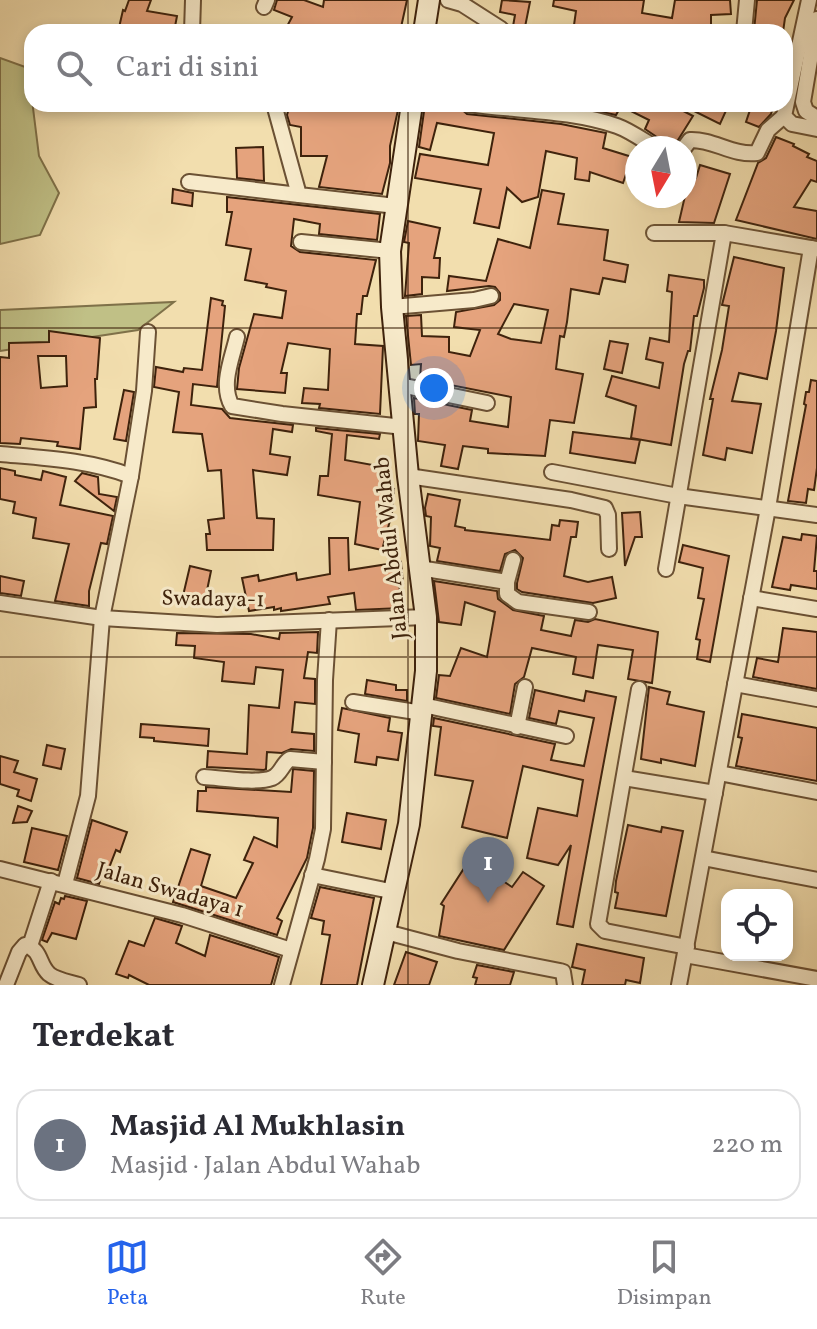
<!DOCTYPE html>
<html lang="id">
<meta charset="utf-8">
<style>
body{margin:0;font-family:Vollkorn,serif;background:#f7f7f7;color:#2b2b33}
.controls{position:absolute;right:24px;bottom:24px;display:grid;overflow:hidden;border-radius:16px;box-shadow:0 4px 12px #0003}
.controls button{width:72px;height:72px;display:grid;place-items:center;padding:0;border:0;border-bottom:2px solid #e1e1e2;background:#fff;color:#2b2b33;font:40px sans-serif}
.compass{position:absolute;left:625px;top:136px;width:72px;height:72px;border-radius:50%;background:#fff;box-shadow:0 4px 12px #0003;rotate:190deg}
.you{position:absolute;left:434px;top:388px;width:28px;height:28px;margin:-20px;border:6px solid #fff;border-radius:50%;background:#1a73e8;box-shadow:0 0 0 12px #1a73e833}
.badge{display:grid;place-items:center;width:52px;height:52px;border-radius:50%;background:#2563eb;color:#fff;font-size:26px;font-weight:700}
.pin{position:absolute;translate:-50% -66px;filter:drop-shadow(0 2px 4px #0008)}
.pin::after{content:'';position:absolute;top:42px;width:28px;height:24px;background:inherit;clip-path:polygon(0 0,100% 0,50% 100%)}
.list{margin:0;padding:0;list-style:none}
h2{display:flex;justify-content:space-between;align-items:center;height:104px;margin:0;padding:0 32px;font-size:34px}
h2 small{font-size:26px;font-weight:400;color:#7c7c81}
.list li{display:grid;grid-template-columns:52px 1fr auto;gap:24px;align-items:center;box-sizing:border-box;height:112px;margin:0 16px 16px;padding:0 16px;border:2px solid #e1e1e2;border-radius:24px}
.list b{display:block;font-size:30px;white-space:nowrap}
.list p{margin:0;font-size:26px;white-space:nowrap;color:#7c7c81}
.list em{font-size:26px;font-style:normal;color:#7c7c81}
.icon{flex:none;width:44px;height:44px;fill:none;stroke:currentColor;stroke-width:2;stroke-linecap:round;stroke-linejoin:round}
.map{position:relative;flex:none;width:817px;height:985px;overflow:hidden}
.search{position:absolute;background:#fff;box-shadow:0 4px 12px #0003;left:24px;right:24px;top:24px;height:88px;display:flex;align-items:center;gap:20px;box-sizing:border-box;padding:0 28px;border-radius:24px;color:#7c7c81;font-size:30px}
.sheet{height:232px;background:#fff}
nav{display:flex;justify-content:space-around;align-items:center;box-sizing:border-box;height:112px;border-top:2px solid #e1e1e2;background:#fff;font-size:22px;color:#7c7c81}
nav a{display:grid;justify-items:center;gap:4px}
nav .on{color:#2563eb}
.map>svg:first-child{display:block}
.green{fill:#c0c086;stroke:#7f7149;stroke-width:2}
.building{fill:#e5a37d;stroke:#3e220c;stroke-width:2;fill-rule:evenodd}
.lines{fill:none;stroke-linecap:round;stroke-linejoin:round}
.street-casing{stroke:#6b5134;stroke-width:18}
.secondary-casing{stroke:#3e220c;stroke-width:24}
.street{stroke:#f7eaca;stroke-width:14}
.secondary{stroke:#f7eaca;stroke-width:20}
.grid{fill:none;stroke:#3e220c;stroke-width:2;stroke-opacity:0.55}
.labels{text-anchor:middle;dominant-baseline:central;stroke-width:6;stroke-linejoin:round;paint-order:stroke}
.street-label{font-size:22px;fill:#3e220c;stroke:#f7eaca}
</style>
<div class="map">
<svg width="817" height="985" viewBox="0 0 817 985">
<rect width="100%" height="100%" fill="#f2deae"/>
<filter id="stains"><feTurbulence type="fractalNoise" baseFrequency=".0025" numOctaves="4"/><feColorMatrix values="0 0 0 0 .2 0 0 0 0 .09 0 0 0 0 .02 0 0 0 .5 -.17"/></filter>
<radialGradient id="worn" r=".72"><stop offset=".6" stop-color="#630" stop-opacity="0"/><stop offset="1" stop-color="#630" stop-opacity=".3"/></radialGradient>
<g class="green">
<path d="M0 58 28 68 39 156 59 193 40 235 0 244Z"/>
<path d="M174 302 138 330 0 351V310Z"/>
</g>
<g class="building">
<path d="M129 0H151L147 11 177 16 174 32 132 28 131 32H118L123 10 125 11Z"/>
<path d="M277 0H304L323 7 324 0H407L400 32H284L292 17 274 10Z"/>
<path d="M502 0 530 2 524 32H512L515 15 500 12Z"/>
<path d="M554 0H644L642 13 672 18 675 0H730L731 14 711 15V27L685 26 684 32H573L576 11 553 6Z"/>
<path d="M757 0H794L785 18 783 32 754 31Z"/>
<path d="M290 104H394L393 109 398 110 390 146V163L382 194 319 187 327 156H301V127L290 125 287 115Z"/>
<path d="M425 104H449L458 106 467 114 561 124 606 133 603 148 632 157 623 183 590 172 589 181 575 179 577 158 546 151 538 197 522 202 507 188 499 228 474 223 481 189 415 178 420 154 488 165 494 133 437 123 430 150 419 147Z"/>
<path d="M564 104H670L693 116 673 148 645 129 649 120 621 106 616 115Z"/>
<path d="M680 104H729L720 124Z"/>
<path d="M752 104H774L771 114 759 127 746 122Z"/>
<path d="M776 137 794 144 793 146 809 154 807 157 817 161V182L811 180 794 207 817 211V239L736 220 758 163 766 158Z"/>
<path d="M263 147 264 181 237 178 236 148Z"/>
<path d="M700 165 730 174 714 223 679 222 685 196V175L696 178Z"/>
<path d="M173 189 193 193 192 206 172 203Z"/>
<path d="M542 190 564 194 558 224 608 230 604 260 628 265 625 282 603 278 599 294 571 289 567 322 564 337 560 336 556 369 583 374 574 423 550 420 545 456 488 453V449L463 446 458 469 441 466 445 445 418 441 419 414H415L414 398 472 410 470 421 508 427 511 397 420 379 421 364 411 365 406 316 421 315 422 336 449 337V352L470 356 480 330 454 327 456 312 494 305 500 300V293L495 287 489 286 447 291 449 276 486 281 498 239 530 248ZM514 304 548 310 541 343 511 339 498 334Z"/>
<path d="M227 197 380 214 377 240 319 234 320 224 294 219 291 246 300 252 376 260 367 296H363L361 314H357L355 344 383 346 380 414 319 408 320 404 302 403 304 388 328 390 330 349 288 343 281 373H287L285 393 237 389 239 368 254 314 282 318 286 291 266 287 267 284 245 280 251 249 226 245 232 212H227Z"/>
<path d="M408 221 440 228 434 258H440L439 278 422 277V294L405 296 409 243 404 242Z"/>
<path d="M734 257 784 268 776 331 767 379 739 373 732 401 761 404 752 453 727 448 725 460 703 455 713 399H710L722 350 729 306 722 305Z"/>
<path d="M669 275 704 280V288L697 316H694L690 351H688L684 364 671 445 631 438 636 406 606 396 612 376 659 388 663 363 646 359 650 338 669 342 672 292 667 291Z"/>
<path d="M211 298 223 301 222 305 225 306 217 387 193 384 191 405 222 409 230 418 293 425 292 432 273 429 270 454 290 457 287 475 253 470 257 518 274 519 273 550H207L206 534H210L208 520 224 518 221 470 208 471 202 434 173 432 179 392 154 387 156 367 183 372 184 368 202 370Z"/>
<path d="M49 331 100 338 97 379H95L96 407 84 408 80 449 57 446 58 442 21 438 20 444 0 443V357L9 358V343L49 342ZM38 356H66L67 386 41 388Z"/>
<path d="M610 341 628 344 622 373 604 369Z"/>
<path d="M811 380 817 381V468L814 490 808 489 806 503 788 501 806 405 804 404 806 392H809Z"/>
<path d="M124 390 134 392 126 441 114 439Z"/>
<path d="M316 428 380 434 379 439 347 435 345 460 389 468 385 488 394 489 392 513 382 550 355 544 360 502 318 495 320 476H328L332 434 316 431Z"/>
<path d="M573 432 640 440 635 463 570 453Z"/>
<path d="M0 468 15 471V475L41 480 43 471 66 477 60 505 113 516 107 544 101 543 89 591V606L55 601 69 544 33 538 36 518 13 513 15 502 0 499Z"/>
<path d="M82 473 98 477 99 494 117 497 114 511 75 481Z"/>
<path d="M428 494 460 500 455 526 465 528V530L550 540 552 525 559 526 560 520 578 522 576 537H571L564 576 588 582 612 577 616 598 593 603 522 592 517 589V583L523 558 515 550 505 554 500 571 437 561 440 548 430 546 431 517 426 516 425 508Z"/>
<path d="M640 512 642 537H635L625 566 622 513Z"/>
<path d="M802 534 817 536 814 571H817V589L791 585 790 590 772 587 783 537 801 540Z"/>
<path d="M329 538H348L349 570 401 562 403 583H399L402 608 356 610 354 593 328 597 330 604 281 611V608L274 610V607L249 611 242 578 258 575 259 581 296 573 297 580 330 574Z"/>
<path d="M683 545 729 556 710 662 697 659 700 640 696 639 704 599 698 598 703 568 679 562Z"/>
<path d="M190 566 211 571 204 605 182 600Z"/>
<path d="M0 576 24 581 21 596 0 593Z"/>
<path d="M434 581 497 591 498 599 513 610 544 616 541 630 571 636 575 620 588 622 595 619 658 632 652 683 628 679 633 650 598 645 593 678 573 674 576 657 532 648 524 677 515 684 510 714 436 698 439 675 450 676 461 648 487 657 495 612 465 602 461 625 439 622Z"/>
<path d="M783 628 817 632V689L753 677 757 658 778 662Z"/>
<path d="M318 632 317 653 308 652 304 678 315 679V704L295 702 292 732 314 734V751L291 749 282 753 267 752 266 769 264 770 207 767 208 751 247 754 249 705 279 708 283 670 256 667 254 684 222 681 224 662 194 658 195 646 176 645 177 633 251 634 279 639 280 633Z"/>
<path d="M367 680 396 685V690H407V701L365 694Z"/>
<path d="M649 687 670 692 667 704 704 712 695 766 661 759V763L641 759Z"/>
<path d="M535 690 584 701 586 691 616 697 573 927 557 924 571 845 558 865 527 858 538 808 577 816 583 780 523 766 507 838 462 827 473 781 435 775 441 727 433 726 434 718 555 744 551 760 584 766 594 718 559 711 556 724 529 718Z"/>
<path d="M342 708 390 718 388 731 402 733 398 760 377 757 376 765 355 762 359 734 338 730Z"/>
<path d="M742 714 817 728V781L736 766 742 738 738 737Z"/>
<path d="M141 724 209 729 208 746 154 741V738L140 737Z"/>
<path d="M47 745 65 749 61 769 43 765Z"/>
<path d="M0 756 18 761 14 772 37 779 31 801 17 796 19 790 0 784Z"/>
<path d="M293 769 314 771 313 828 307 858 277 918 282 921 277 935 173 902 191 849 210 855 201 886 236 898 253 863 244 860 254 837 277 847 278 818 197 811 198 791H206V787L291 792Z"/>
<path d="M18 806 32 811 27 822 13 823Z"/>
<path d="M347 813 386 820 381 849 342 842Z"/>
<path d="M92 820 127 832 120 852 116 850 107 873 103 871 99 884 77 878Z"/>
<path d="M628 825 661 832 662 827 683 831 666 916 615 908 618 893 615 892 616 881Z"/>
<path d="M32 828 67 836 58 870 24 862Z"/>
<path d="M470 859 512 887 523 872 544 886 504 950 439 936 444 906 441 904Z"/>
<path d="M320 887 374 898 357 985H321L330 935 322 934 324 921 311 918Z"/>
<path d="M65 896 87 901 76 939 52 933 47 942 42 940 55 902 59 904 61 898 64 899Z"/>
<path d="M155 918 182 926 176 943 205 956 210 935 279 957 271 985H149L129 975 128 978 116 974 129 941 144 946Z"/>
<path d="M577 944 644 958 640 983 626 980 625 985H582L585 970 572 967Z"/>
<path d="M406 952 437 962 429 985H394Z"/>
<path d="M477 965 514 972 510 985H475L477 978 473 977Z"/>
</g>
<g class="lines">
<defs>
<g id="street">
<path d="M448 0 462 4 501 29"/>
<path d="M809 0 784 116 792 124 817 129"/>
<path d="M264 7 267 0"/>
<path d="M817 19 803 102 806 111 817 118"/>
<path d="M192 32 193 0"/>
<path d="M744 32 747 0"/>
<path d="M274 104 299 195 396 206"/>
<path d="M468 104C516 111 571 110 617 126 631 131 644 141 656 148"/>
<path d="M684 148 690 140C713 139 733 156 757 153L768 130 784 116"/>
<path d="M189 182 299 195"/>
<path d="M654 233H724"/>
<path d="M301 242 390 251"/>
<path d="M392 307 474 300 491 296"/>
<path d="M237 337C232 359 220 385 232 406L282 414 404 427"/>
<path d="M400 385 487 403"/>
<path d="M0 454C45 458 89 460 131 476"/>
<path d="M552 472 678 496 817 515"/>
<path d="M408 476 571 500 605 508 608 515 609 549"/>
<path d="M419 568 507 582V594L518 602 589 612"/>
<path d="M666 569 724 233 817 249"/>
<path d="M507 582 513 560"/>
<path d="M751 598 817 609"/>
<path d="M0 603 102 618 217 625 426 617"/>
<path d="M735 684 817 699"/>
<path d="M639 689 598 924 605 931 687 947"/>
<path d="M353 702 422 713"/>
<path d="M423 705 566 736"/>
<path d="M517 727 525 687"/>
<path d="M719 773 817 792"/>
<path d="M204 777C222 778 256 784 272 778 281 774 282 764 290 759L324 762"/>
<path d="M624 778 715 793"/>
<path d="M703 858 817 880"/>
<path d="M0 869 182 915 291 950"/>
<path d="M312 875 395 892"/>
<path d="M65 884 88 796 102 618 131 476 144 391 148 332"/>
<path d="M386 932 458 951 560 971 563 972 565 985"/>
<path d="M30 946 51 881"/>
<path d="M685 955 817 979"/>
<path d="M6 985 19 952 25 945C42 950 38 964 49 974 56 980 69 982 79 985"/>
<path d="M282 985 317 859 323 829 325 680 329 620"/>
<path d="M679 985 768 508 811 248"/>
</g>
<g id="secondary">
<path d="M424 32 429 0"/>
<path d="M373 985 409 824 426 671V617L408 476 392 307 390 251 412 104"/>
</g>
</defs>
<use href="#street" class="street-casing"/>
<use href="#secondary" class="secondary-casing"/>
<use href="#street" class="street"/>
<use href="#secondary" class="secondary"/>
</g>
<path class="grid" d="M408 0V32M408 104V985M0 328H817M0 657H817"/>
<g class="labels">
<g class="street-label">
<text transform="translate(392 548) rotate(-96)">Jalan Abdul Wahab</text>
<text transform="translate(213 600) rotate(1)">Swadaya-1</text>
<text transform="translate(170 891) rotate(16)">Jalan Swadaya 1</text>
</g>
</g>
<rect width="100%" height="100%" filter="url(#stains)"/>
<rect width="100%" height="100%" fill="url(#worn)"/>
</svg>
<div class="controls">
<button><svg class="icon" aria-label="locate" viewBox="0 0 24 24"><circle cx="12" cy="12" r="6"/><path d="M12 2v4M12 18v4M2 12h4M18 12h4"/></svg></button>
</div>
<svg class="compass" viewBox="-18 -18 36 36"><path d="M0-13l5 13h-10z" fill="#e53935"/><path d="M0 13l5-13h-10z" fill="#7c7c81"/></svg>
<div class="you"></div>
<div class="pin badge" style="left:488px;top:903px;background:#6b7280">1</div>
<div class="search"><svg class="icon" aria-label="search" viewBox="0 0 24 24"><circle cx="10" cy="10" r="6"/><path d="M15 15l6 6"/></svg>Cari di sini</div>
</div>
<section class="sheet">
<h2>Terdekat<small></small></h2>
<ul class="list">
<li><span class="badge" style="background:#6b7280">1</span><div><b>Masjid Al Mukhlasin</b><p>Masjid · Jalan Abdul Wahab</p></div><em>220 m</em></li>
</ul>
</section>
<nav>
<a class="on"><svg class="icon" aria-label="map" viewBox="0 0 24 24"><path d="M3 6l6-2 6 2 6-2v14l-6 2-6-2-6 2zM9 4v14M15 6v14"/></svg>Peta</a>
<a><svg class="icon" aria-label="directions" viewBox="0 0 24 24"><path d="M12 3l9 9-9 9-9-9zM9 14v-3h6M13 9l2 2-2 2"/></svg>Rute</a>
<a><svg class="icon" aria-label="saved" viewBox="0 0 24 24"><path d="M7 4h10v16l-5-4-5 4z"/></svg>Disimpan</a>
</nav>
